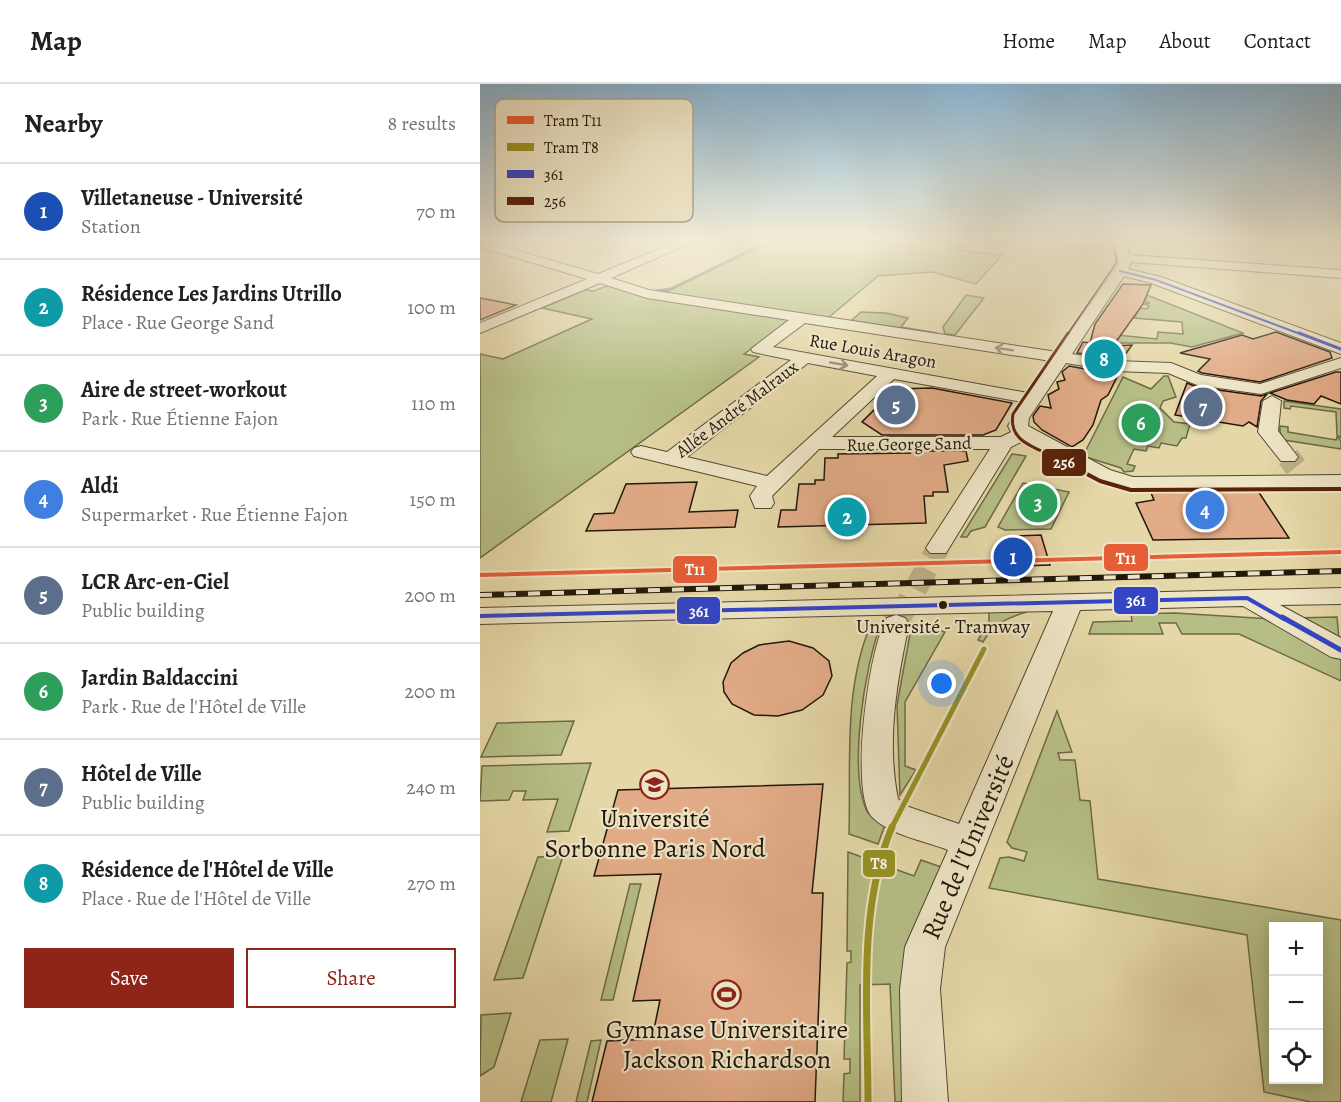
<!DOCTYPE html>
<meta charset="utf-8">
<style>
body{margin:0;font-family:Alegreya,serif;background:#f2f2f2;color:#202124}
.controls{position:absolute;right:18px;bottom:18px;display:grid;overflow:hidden;border-radius:0px;box-shadow:0 3px 15px #0003}
.controls button{width:54px;height:54px;display:grid;place-items:center;padding:0;border:0;border-bottom:2px solid #e0e0e0;background:#fff;color:#202124;font:30px sans-serif}
.you{position:absolute;left:462px;top:600px;width:21px;height:21px;margin:-15px;border:4px solid #fff;border-radius:50%;background:#1a73e8;box-shadow:0 0 0 9px #1a73e833}
.badge{display:grid;place-items:center;width:39px;height:39px;border-radius:50%;background:#8f2418;color:#fff;font-size:20px;font-weight:700}
.pin{position:absolute;translate:-50% -50%;border:3px solid #fff;box-shadow:0 2px 6px #0006}
.list{margin:0;padding:0;list-style:none}
h2{display:flex;justify-content:space-between;align-items:center;height:78px;margin:0;padding:0 24px;font-size:26px}
h2 small{font-size:20px;font-weight:400;color:#757577}
.list li{display:grid;grid-template-columns:39px 1fr auto;gap:18px;align-items:center;box-sizing:border-box;height:96px;padding:0 24px;border-top:2px solid #e0e0e0}
.list b{display:block;font-size:22px;white-space:nowrap}
.list p{margin:0;font-size:20px;white-space:nowrap;color:#757577}
.list em{font-size:20px;font-style:normal;color:#757577}
.actions{display:flex;gap:12px;padding:18px 24px}
.actions a{flex:1;padding:14px 0;border:2px solid #8f2418;border-radius:0px;text-align:center;font-size:21px;color:#8f2418}
.actions .main{background:#8f2418;color:#fff}
.icon{flex:none;width:33px;height:33px;fill:none;stroke:currentColor;stroke-width:2;stroke-linecap:round;stroke-linejoin:round}
.map{position:relative;flex:none;width:861px;height:1018px;overflow:hidden}
header{display:flex;align-items:center;gap:36px;box-sizing:border-box;height:84px;padding:0 30px;background:#fff;border-bottom:2px solid #e0e0e0}
header strong{font-size:28px}
nav{display:flex;gap:33px;margin-inline-start:auto;font-size:21px}
main{display:flex}
aside{flex:1;background:#fff}
.map>svg:first-child{display:block}
.green{fill:#b6be85;stroke:#6c6a48;stroke-width:1.5;fill-rule:evenodd}
.lines{fill:none;stroke-linecap:round;stroke-linejoin:round}
.stream{stroke:#6b7670;stroke-width:3}
.building{fill:#e3ac88;stroke:#21170a;stroke-width:1.5}
.minor-tunnel-far1{stroke:#beb188;stroke-width:23;stroke-dasharray:23 11;stroke-linecap:butt}
.minor-tunnel{stroke:#beb188;stroke-width:30;stroke-dasharray:30 15;stroke-linecap:butt}
.minor-casing{stroke:#524731;stroke-width:2}
.minor{fill:#eee5c6;fill-rule:evenodd}
.rail-casing{stroke:#21170a;stroke-width:6}
.rail{stroke:#eee5c6;stroke-width:4;stroke-dasharray:12;stroke-linecap:butt}
.bus-1-far3-casing{stroke:#eee5c6;stroke-width:4.5}
.bus-1-far2-casing{stroke:#eee5c6;stroke-width:6}
.bus-1-far1-casing{stroke:#eee5c6;stroke-width:8}
.bus-1-casing{stroke:#eee5c6;stroke-width:10}
.bus-2-far2-casing{stroke:#eee5c6;stroke-width:4.5}
.bus-2-far1-casing{stroke:#eee5c6;stroke-width:6}
.bus-2-casing{stroke:#eee5c6;stroke-width:8}
.bus-1-far3{stroke:#3445c6;stroke-width:2}
.bus-1-far2{stroke:#3445c6;stroke-width:3}
.bus-1-far1{stroke:#3445c6;stroke-width:4}
.bus-1{stroke:#3445c6;stroke-width:5}
.bus-2-far2{stroke:#5a2209;stroke-width:2}
.bus-2-far1{stroke:#5a2209;stroke-width:3}
.bus-2{stroke:#5a2209;stroke-width:4}
.tram-1-casing{stroke:#eee5c6;stroke-width:8}
.tram-2-far1-casing{stroke:#eee5c6;stroke-width:10}
.tram-2-casing{stroke:#eee5c6;stroke-width:11}
.tram-1{stroke:#e65e37;stroke-width:4}
.tram-2-far1{stroke:#999224;stroke-width:5}
.tram-2{stroke:#999224;stroke-width:7}
.oneway{stroke:#928871}
.bus-dot{fill:#21170a;stroke:#eee5c6;stroke-width:2}
.labels{text-anchor:middle;dominant-baseline:central;stroke-width:4.5;stroke-linejoin:round;paint-order:stroke}
.far-street-label{font-size:18px;fill:#21170a;stroke:#eee5c6}
.bus-label{font-size:20px;fill:#21170a;stroke:#eee5c6}
.near-poi-label{font-size:26px;fill:#21170a;stroke:#eee5c6}
.near-street-label{font-size:26px;fill:#21170a;stroke:#eee5c6}
.key{fill:#eee5c6;stroke:#b0a78e;stroke-width:1.5}
.key-label{font-size:16px;fill:#21170a}
.line-badge{stroke:#eee5c6;stroke-width:2}
.badge-label{font-size:16px;text-anchor:middle;font-weight:bold;fill:#fff}
</style>
<header>
<strong>Map</strong>
<nav><a>Home</a><a>Map</a><a>About</a><a>Contact</a></nav>
</header>
<main>
<aside>
<h2>Nearby<small>8 results</small></h2>
<ul class="list">
<li><span class="badge" style="background:#1a4fb4">1</span><div><b>Villetaneuse - Université</b><p>Station</p></div><em>70 m</em></li>
<li><span class="badge" style="background:#0f9aa8">2</span><div><b>Résidence Les Jardins Utrillo</b><p>Place · Rue George Sand</p></div><em>100 m</em></li>
<li><span class="badge" style="background:#2e9e5b">3</span><div><b>Aire de street-workout</b><p>Park · Rue Étienne Fajon</p></div><em>110 m</em></li>
<li><span class="badge" style="background:#3f7fe0">4</span><div><b>Aldi</b><p>Supermarket · Rue Étienne Fajon</p></div><em>150 m</em></li>
<li><span class="badge" style="background:#5c6f8a">5</span><div><b>LCR Arc-en-Ciel</b><p>Public building</p></div><em>200 m</em></li>
<li><span class="badge" style="background:#2e9e5b">6</span><div><b>Jardin Baldaccini</b><p>Park · Rue de l'Hôtel de Ville</p></div><em>200 m</em></li>
<li><span class="badge" style="background:#5c6f8a">7</span><div><b>Hôtel de Ville</b><p>Public building</p></div><em>240 m</em></li>
<li><span class="badge" style="background:#0f9aa8">8</span><div><b>Résidence de l'Hôtel de Ville</b><p>Place · Rue de l'Hôtel de Ville</p></div><em>270 m</em></li>
</ul>
<div class="actions"><a class="main">Save</a><a>Share</a></div>
</aside>
<div class="map">
<svg width="861" height="1018" viewBox="0 0 861 1018">
<rect width="100%" height="100%" fill="#e5d7a7"/>
<filter id="stains"><feTurbulence type="fractalNoise" baseFrequency=".00333" numOctaves="4"/><feColorMatrix values="0 0 0 0 .2 0 0 0 0 .09 0 0 0 0 .02 0 0 0 .5 -.17"/></filter>
<radialGradient id="worn" r=".72"><stop offset=".6" stop-color="#630" stop-opacity="0"/><stop offset="1" stop-color="#630" stop-opacity=".3"/></radialGradient>
<g class="green">
<path d="M293 156H450L486 160 480 166 522 171 496 200 452 188 398 192 348 234 176 210 188 207Z"/>
<path d="M129 201 311 236 264 270 279 273 0 474V270L23 275 112 235 62 224 105 206 114 207Z"/>
<path d="M486 211 504 214 475 251 465 250 463 243Z"/>
<path d="M667 211 763 249 712 263 690 259H636L637 251 677 255 678 248 703 250 702 238 654 234 660 224 667 225 669 222 664 220 669 219 654 212 666 214Z"/>
<path d="M381 228 406 229 428 234 421 243 457 249 371 237Z"/>
<path d="M684 292H688L696 313 683 317 680 324 694 338 710 340 706 354H702L697 362 681 359 679 364 668 362 666 367 654 365 647 380 655 382 653 387 644 388 641 384 603 372 643 293 671 305Z"/>
<path d="M804 317 861 325V354L857 351 856 328 811 322 810 325 804 324Z"/>
<path d="M800 342 808 343V348L856 356 857 353 861 357V365L804 356 800 348Z"/>
<path d="M532 370 546 372 505 443 491 447 487 453H481Z"/>
<path d="M543 399 589 408 571 445 525 446 518 443Z"/>
<path d="M509 525H545L546 528C527 534 513 540 503 558L498 556 509 537Z"/>
<path d="M695 529 793 535 861 572V597L759 550H702L696 539H679L683 550H609L613 538 652 537 651 530Z"/>
<path d="M857 533 859 556 813 534Z"/>
<path d="M432 539 465 548 425 618V682L436 686 420 711 417 621Z"/>
<path d="M391 540H401C385 580 367 690 388 729L405 741 398 760 369 750C371 681 363 605 391 540Z"/>
<path d="M577 627 592 668 578 669 580 676H595L600 716 610 717 618 795 861 836V1018H831L784 1008 767 851 509 804 520 774 529 773 544 777 547 768 532 764 527 758ZM794 842H838V996H794Z"/>
<path d="M94 637 81 671 1 673 17 639Z"/>
<path d="M111 679 89 747 67 748 78 715 43 716 46 707H33L29 716 0 717 2 682Z"/>
<path d="M368 768 434 792 441 776 467 785 429 1018H415L410 900 380 901V1018H363L364 990 370 989V975H364L367 879 371 878V867H367Z"/>
<path d="M83 772 43 894 14 896 58 773Z"/>
<path d="M150 800H161L133 916H121Z"/>
<path d="M31 929 14 983 0 992 1 931Z"/>
<path d="M88 955 71 1018H41L60 956Z"/>
<path d="M121 956 107 1018H96L111 957Z"/>
</g>
<g class="lines">
<path class="stream" d="M176 207 191 205 291 156"/>
</g>
<g class="building">
<path d="M643 200 671 201 663 220 633 262 652 261 642 275 597 269 603 258 610 259 615 240Z"/>
<path d="M0 214 36 221 0 236Z"/>
<path d="M796 248 850 268 852 274 780 298 722 289 718 287 730 275 700 269 762 251 773 255Z"/>
<path d="M589 282 638 291 628 311 621 316 613 341 603 356 592 363 562 346 554 338 553 332 560 322 571 324 568 311 579 305 577 298 585 296 582 288Z"/>
<path d="M856 288H861V320L841 312 834 320 807 316 790 309Z"/>
<path d="M707 299 717 303 781 312 787 310 781 317 777 343 769 338 763 342 695 331Z"/>
<path d="M452 304 532 319 516 346 503 351H402L382 338 415 305Z"/>
<path d="M428 367H486L488 377 464 381 468 408H453V412H444L446 439 298 443 301 426H316L319 400H335V396H344L345 374H358V370L430 369Z"/>
<path d="M217 398 209 428 258 426 255 443 106 447 114 430 134 429 146 400Z"/>
<path d="M778 407 809 454 673 456 656 419 674 416 671 409Z"/>
<path d="M561 451 570 481 541 482 534 452Z"/>
<path d="M309 557 333 564 349 577 352 592 343 611 322 626 298 632 274 631 252 620 244 608 243 598 251 579 263 569 279 561Z"/>
<path d="M343 700 332 809H343L335 1018H112L127 957 172 955 180 916 153 917 181 790 114 792 138 706Z"/>
</g>
<g class="lines">
<g class="minor-tunnel-far1">
<path d="M808 373 816 383"/>
<path d="M419 535 458 464"/>
</g>
<path class="minor-tunnel" d="M416 540 420 533"/>
<defs>
<g id="minor">
<path d="M0 156 118 190 201 156H217L131 194 169 206 577 268 639 180 634 156H646L649 171 861 186V194L651 178 648 185 681 193 861 259V270L671 199 644 192 592 270 636 277 691 279 721 291 780 300 861 274V284L781 310 717 301 688 289 636 287 586 279 549 334 548 342 630 386 653 393 861 391V403L652 405 616 394 543 357 531 363 466 469H450L446 464 510 365H339L292 412 294 419 291 424H275L270 412 277 402 154 372 151 368 154 364 161 362 187 368 311 276 273 268 271 265 309 236 167 214 120 199 0 249V239L107 195 0 163ZM325 239 571 277 548 309 293 263ZM328 279 397 292 287 392 207 373ZM414 295 542 318 528 342 531 348 521 353H352Z"/>
<path d="M792 312 801 317 798 347 818 373 815 377H801L778 348 783 317Z"/>
<path d="M861 504V520L800 521 861 554V575L851 573 763 522 600 526 465 863 460 905 468 1018H422L420 905 425 863 468 766C445 757 410 751 392 733 369 708 389 562 407 534L416 531 425 534 429 540C417 597 406 657 418 715L429 723 479 740 573 527 0 540V524Z"/>
</g>
</defs>
<use href="#minor" class="minor-casing"/>
<use href="#minor" class="minor"/>
<defs>
<path id="rail" d="M0 511 861 487"/>
</defs>
<use href="#rail" class="rail-casing"/>
<use href="#rail" class="rail"/>
<defs>
<path id="bus-1-far3" d="M640 187 676 196 823 251"/>
<path id="bus-1-far2" d="M819 249 861 265"/>
<path id="bus-1-far1" d="M0 532 767 514 804 535"/>
<path id="bus-1" d="M802 533 861 566"/>
<path id="bus-2-far2" d="M587 251 637 178 633 158"/>
<path id="bus-2-far1" d="M576 374C555 363 528 358 533 330L588 249"/>
<path id="bus-2" d="M573 372 620 397 651 406 861 405"/>
</defs>
<use href="#bus-1-far3" class="bus-1-far3-casing"/>
<use href="#bus-1-far2" class="bus-1-far2-casing"/>
<use href="#bus-1-far1" class="bus-1-far1-casing"/>
<use href="#bus-1" class="bus-1-casing"/>
<use href="#bus-2-far2" class="bus-2-far2-casing"/>
<use href="#bus-2-far1" class="bus-2-far1-casing"/>
<use href="#bus-2" class="bus-2-casing"/>
<use href="#bus-1-far3" class="bus-1-far3"/>
<use href="#bus-1-far2" class="bus-1-far2"/>
<use href="#bus-1-far1" class="bus-1-far1"/>
<use href="#bus-1" class="bus-1"/>
<use href="#bus-2-far2" class="bus-2-far2"/>
<use href="#bus-2-far1" class="bus-2-far1"/>
<use href="#bus-2" class="bus-2"/>
<defs>
<path id="tram-1" d="M0 491 861 468"/>
<path id="tram-2-far1" d="M411 745 504 565"/>
<path id="tram-2" d="M388 1018C388 929 377 826 412 743"/>
</defs>
<use href="#tram-1" class="tram-1-casing"/>
<use href="#tram-2-far1" class="tram-2-far1-casing"/>
<use href="#tram-2" class="tram-2-casing"/>
<use href="#tram-1" class="tram-1"/>
<use href="#tram-2-far1" class="tram-2-far1"/>
<use href="#tram-2" class="tram-2"/>
</g>
<defs><path id="oneway-shaft" d="M-6 0H5M1.5-3L5.5 0L1.5 3" fill="none" stroke-width="1.6" stroke-linecap="round" stroke-linejoin="round" transform="scale(1.5)"/></defs>
<g class="oneway">
<use href="#oneway-shaft" transform="translate(524 265) rotate(-171)"/>
<use href="#oneway-shaft" transform="translate(359 280) rotate(10)"/>
</g>
<linearGradient id="sky" x2="0" y2="1"><stop stop-color="#89b5d3"/><stop offset="0.52" stop-color="#f3edd7"/><stop offset="1" stop-color="#f3edd7" stop-opacity="0"/></linearGradient>
<rect width="861" height="298" fill="url(#sky)"/>
<defs>
<symbol id="university-ring" viewBox="-11 -11 22 22"><circle r="9.5" fill="#eee5c6" stroke="#8f2418" stroke-width="1.5"/><path d="M0-5L7-2L0 1L-7-2ZM-4 1L0 2.5L4 1V4Q0 6-4 4Z" fill="#8f2418"/></symbol>
<symbol id="stadium-ring" viewBox="-11 -11 22 22"><circle r="9.5" fill="#eee5c6" stroke="#8f2418" stroke-width="1.5"/><path d="M0-5a6.5 5 0 1 0 0 10a6.5 5 0 1 0 0-10ZM-3.5-1.8h7v3.6h-7Z" fill="#8f2418"/></symbol>
</defs>
<g fill-rule="evenodd">
<use href="#university-ring" x="158" y="684" width="33" height="33"/>
<use href="#stadium-ring" x="230" y="894" width="33" height="33"/>
</g>
<circle class="bus-dot" cx="463" cy="521" r="5"/>
<g class="labels">
<g class="far-street-label">
<text transform="translate(393 267) rotate(10)">Rue Louis Aragon</text>
<text transform="translate(257 325) rotate(-37)">Allée André Malraux</text>
<text transform="translate(429 360) rotate(-1)">Rue George Sand</text>
</g>
<g class="bus-label">
<text x="463" y="542">Université - Tramway</text>
</g>
<g class="near-poi-label">
<text x="175" y="734">Université<tspan x="175" dy="30">Sorbonne Paris Nord</tspan></text>
<text x="247" y="945">Gymnase Universitaire<tspan x="247" dy="30">Jackson Richardson</tspan></text>
</g>
<g class="near-street-label">
<text transform="translate(488 763) rotate(-67)">Rue de l'Université</text>
</g>
</g>
<rect x="15" y="15" width="198" height="123" rx="9" class="key"/>
<rect x="27" y="32" width="27" height="8" fill="#e65e37"/>
<rect x="27" y="59" width="27" height="8" fill="#999224"/>
<rect x="27" y="86" width="27" height="8" fill="#3445c6"/>
<rect x="27" y="113" width="27" height="8" fill="#5a2209"/>
<g class="key-label">
<text x="64" y="42">Tram T11</text>
<text x="64" y="69">Tram T8</text>
<text x="64" y="96">361</text>
<text x="64" y="123">256</text>
</g>
<g class="line-badge">
<rect x="561" y="364" width="46" height="29" rx="6" fill="#5a2209"/>
<rect x="623" y="459" width="46" height="29" rx="6" fill="#e65e37"/>
<rect x="192" y="471" width="46" height="29" rx="6" fill="#e65e37"/>
<rect x="633" y="502" width="46" height="29" rx="6" fill="#3445c6"/>
<rect x="196" y="512" width="45" height="29" rx="6" fill="#3445c6"/>
<rect x="382" y="765" width="34" height="29" rx="6" fill="#999224"/>
</g>
<g class="badge-label">
<text x="584" y="384">256</text>
<text x="646" y="480">T11</text>
<text x="215" y="491">T11</text>
<text x="656" y="522">361</text>
<text x="219" y="533">361</text>
<text x="399" y="785">T8</text>
</g>
<rect width="100%" height="100%" filter="url(#stains)"/>
<rect width="100%" height="100%" fill="url(#worn)"/>
</svg>
<div class="controls">
<button>+</button>
<button>−</button>
<button><svg class="icon" aria-label="locate" viewBox="0 0 24 24"><circle cx="12" cy="12" r="6"/><path d="M12 2v4M12 18v4M2 12h4M18 12h4"/></svg></button>
</div>
<div class="you"></div>
<div class="pin badge" style="left:533px;top:473px;background:#1a4fb4">1</div>
<div class="pin badge" style="left:367px;top:433px;background:#0f9aa8">2</div>
<div class="pin badge" style="left:558px;top:419px;background:#2e9e5b">3</div>
<div class="pin badge" style="left:725px;top:426px;background:#3f7fe0">4</div>
<div class="pin badge" style="left:416px;top:321px;background:#5c6f8a">5</div>
<div class="pin badge" style="left:661px;top:339px;background:#2e9e5b">6</div>
<div class="pin badge" style="left:723px;top:323px;background:#5c6f8a">7</div>
<div class="pin badge" style="left:624px;top:275px;background:#0f9aa8">8</div>
</div>
</main>
